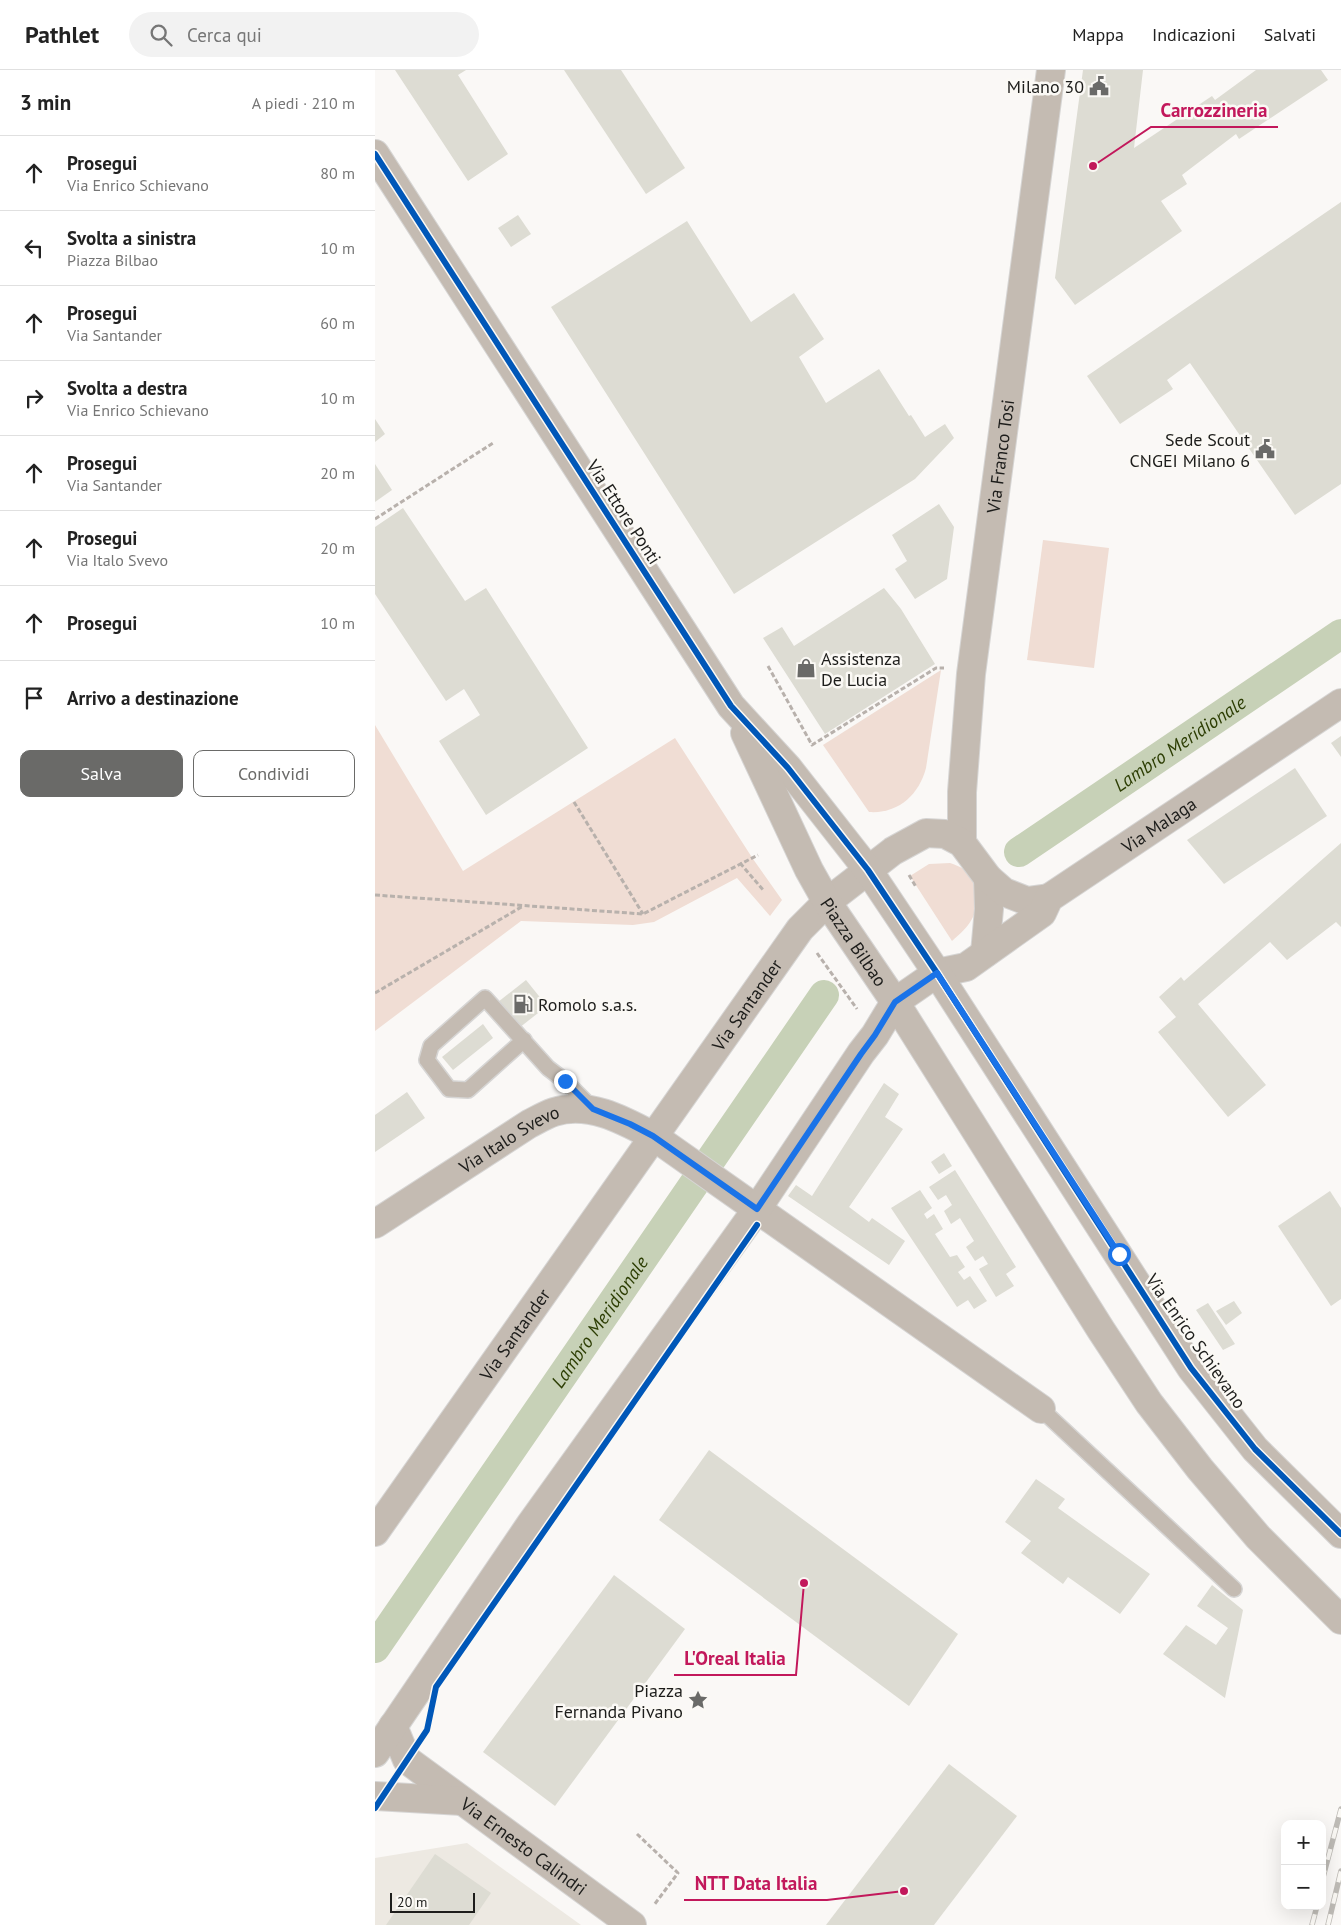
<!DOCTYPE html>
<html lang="it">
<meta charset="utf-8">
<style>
body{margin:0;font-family:"PT Sans",sans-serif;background:#f2f2f2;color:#222}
.controls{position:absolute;right:15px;bottom:15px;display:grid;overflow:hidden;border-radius:10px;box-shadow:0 5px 20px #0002}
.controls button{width:45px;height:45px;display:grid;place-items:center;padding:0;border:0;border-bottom:1px solid #e0e0e0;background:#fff;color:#222;font:25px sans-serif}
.scale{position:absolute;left:15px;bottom:12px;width:85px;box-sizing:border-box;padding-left:5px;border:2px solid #1d1d1b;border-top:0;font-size:14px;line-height:18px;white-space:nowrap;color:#1d1d1b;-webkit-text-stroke:4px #fbf9f5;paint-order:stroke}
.stop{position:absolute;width:15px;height:15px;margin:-11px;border:4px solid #1a73e8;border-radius:50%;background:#fff}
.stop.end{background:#1a73e8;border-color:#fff;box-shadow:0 1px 5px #0008}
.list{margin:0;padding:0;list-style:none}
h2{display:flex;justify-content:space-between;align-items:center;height:65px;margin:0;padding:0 20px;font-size:21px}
h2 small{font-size:16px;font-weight:400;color:#767676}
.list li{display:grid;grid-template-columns:32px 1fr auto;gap:15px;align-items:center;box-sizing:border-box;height:75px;padding:0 20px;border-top:1px solid #e0e0e0}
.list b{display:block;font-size:19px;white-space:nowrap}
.list p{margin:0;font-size:16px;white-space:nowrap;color:#767676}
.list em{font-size:16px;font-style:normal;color:#767676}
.actions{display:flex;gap:10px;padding:15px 20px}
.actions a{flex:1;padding:11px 0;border:1px solid #6a6a68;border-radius:10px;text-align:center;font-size:18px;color:#6a6a68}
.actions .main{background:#6a6a68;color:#fff}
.icon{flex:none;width:28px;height:28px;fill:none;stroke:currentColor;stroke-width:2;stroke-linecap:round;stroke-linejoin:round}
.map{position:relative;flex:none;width:966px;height:1855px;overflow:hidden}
header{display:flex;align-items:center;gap:30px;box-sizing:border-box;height:70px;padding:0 25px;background:#fff;border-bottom:1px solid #e0e0e0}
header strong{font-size:24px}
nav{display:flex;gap:28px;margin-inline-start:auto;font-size:18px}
.search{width:350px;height:45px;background:#f2f2f2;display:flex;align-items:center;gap:12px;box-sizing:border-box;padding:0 18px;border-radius:28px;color:#767676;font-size:19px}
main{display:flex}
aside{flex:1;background:#fff}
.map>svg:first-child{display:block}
.built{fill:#ede9e2}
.green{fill:#f0ddd4}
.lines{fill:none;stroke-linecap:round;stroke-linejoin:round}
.canal{stroke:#c7d1b7;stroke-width:30}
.building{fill:#dddcd3}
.service-casing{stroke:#d6d5d4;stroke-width:18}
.minor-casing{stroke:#d6d5d4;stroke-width:30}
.tertiary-casing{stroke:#d6d5d4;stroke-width:30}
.path{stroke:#b8b1ac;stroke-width:3;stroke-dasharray:5 2.5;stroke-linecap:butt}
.service{stroke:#c4bbb2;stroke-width:15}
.minor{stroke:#c4bbb2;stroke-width:28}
.tertiary{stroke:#c4bbb2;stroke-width:28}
.rail-casing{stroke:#bebbb6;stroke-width:5.5}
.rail{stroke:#fbf9f5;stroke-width:4;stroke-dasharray:11;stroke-linecap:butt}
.cycleway-casing{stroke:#fbf9f5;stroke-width:9}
.cycleway{stroke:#0057b8;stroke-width:6}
.route{stroke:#1a73e8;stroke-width:6}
.labels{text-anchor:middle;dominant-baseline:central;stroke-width:5;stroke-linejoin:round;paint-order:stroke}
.poi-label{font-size:18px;fill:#1d1d1b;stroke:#fbf9f5;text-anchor:end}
.street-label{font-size:18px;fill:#1d1d1b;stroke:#fbf9f5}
.water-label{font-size:19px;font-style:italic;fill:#2d3e04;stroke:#fbf9f5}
.leader{fill:none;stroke:#c2185b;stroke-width:2}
.callout-dot{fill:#c2185b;stroke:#fbf9f5;stroke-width:2}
.callout-label{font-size:19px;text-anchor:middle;font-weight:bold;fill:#c2185b;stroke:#fbf9f5;stroke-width:5;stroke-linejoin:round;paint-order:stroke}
</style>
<header>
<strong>Pathlet</strong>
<div class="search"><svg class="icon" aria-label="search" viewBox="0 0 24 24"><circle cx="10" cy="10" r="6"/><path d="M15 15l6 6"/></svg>Cerca qui</div>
<nav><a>Mappa</a><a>Indicazioni</a><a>Salvati</a></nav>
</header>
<main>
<aside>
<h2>3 min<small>A piedi · 210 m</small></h2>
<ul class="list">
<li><svg class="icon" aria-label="ahead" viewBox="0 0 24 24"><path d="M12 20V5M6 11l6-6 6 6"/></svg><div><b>Prosegui</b><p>Via Enrico Schievano</p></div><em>80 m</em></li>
<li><svg class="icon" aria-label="left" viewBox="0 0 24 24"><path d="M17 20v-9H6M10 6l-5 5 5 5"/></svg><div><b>Svolta a sinistra</b><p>Piazza Bilbao</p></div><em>10 m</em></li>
<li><svg class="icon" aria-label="ahead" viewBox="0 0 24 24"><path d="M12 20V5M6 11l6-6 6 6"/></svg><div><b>Prosegui</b><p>Via Santander</p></div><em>60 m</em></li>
<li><svg class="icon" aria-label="right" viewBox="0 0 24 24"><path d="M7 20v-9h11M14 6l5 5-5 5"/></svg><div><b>Svolta a destra</b><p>Via Enrico Schievano</p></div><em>10 m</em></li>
<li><svg class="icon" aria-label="ahead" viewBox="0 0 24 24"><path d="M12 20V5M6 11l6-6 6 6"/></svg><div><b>Prosegui</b><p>Via Santander</p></div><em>20 m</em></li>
<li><svg class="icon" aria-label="ahead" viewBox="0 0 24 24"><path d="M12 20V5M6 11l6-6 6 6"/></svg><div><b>Prosegui</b><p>Via Italo Svevo</p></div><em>20 m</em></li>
<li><svg class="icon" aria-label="ahead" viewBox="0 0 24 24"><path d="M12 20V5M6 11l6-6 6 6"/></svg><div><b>Prosegui</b></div><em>10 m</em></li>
<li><svg class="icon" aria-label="arrive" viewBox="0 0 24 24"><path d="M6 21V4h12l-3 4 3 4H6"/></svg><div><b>Arrivo a destinazione</b></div></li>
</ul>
<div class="actions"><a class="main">Salva</a><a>Condividi</a></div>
</aside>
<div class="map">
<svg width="966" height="1855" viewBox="0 0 966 1855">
<rect width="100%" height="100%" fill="#faf8f6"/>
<path class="built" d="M92 1773 206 1855H0V1788Z"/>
<g class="green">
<path d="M668 470 734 478 719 598 652 590Z"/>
<path d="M566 600 551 698C544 725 523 744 494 742L448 675Z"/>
<path d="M0 655 88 801 300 668 378 789 407 830 395 846 362 808 279 852 258 855 146 851 0 961Z"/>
<path d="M575 793C596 800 599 807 601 828 601 834 601 841 598 847 594 856 585 864 577 871L535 806 554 794Z"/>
</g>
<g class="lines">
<g class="canal">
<path id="s1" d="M644 782 966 564"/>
<path id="s2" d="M0 1578 449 925"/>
</g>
</g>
<g class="building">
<path d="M20 0H91L83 5 133 84 93 111Z"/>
<path d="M189 0H246L310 98 271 124Z"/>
<path d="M708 0H768L759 78 837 26 840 30 881 0H946L953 10 864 69 861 64 807 105 812 114 786 131 807 161 700 235 680 208Z"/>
<path d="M966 132V414L920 445 815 293 792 310 798 319 745 354 712 306Z"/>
<path d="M143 145 156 164 136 177 123 158Z"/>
<path d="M312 151 376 252 419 223 449 269 424 287 451 333 504 299 534 346 536 345 550 367 570 354 579 368 540 409 359 524 176 237Z"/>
<path d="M0 349 10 364 0 372Z"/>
<path d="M0 394 17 420 0 432Z"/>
<path d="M564 434 579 457 572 509 540 529 520 499 532 491 517 465Z"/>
<path d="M28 438 90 531 111 518 213 678 111 745 64 671 105 645 89 619 71 631 0 524V457Z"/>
<path d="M509 518 526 539 560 594 450 664 388 568 407 557 419 576Z"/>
<path d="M966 666V687L956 673Z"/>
<path d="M920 698 952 746 849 814 812 770Z"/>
<path d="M966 773V857L961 852 912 890 895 872 823 934 891 1015 853 1047 783 962 801 947 784 927 806 907 809 911Z"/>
<path d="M151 910 172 936 144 958 123 932Z"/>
<path d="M108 954 118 968 78 1000 67 987Z"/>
<path d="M509 1013 524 1024 510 1047 528 1059 474 1137 494 1152 497 1148 530 1171 514 1195 413 1126 421 1115 437 1126Z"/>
<path d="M32 1022 50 1048 0 1082V1045Z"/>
<path d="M569 1083 577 1096 564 1104 556 1092Z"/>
<path d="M580 1100 641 1197 631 1204 639 1216 621 1227 604 1199 613 1194 608 1186 600 1191 591 1177 599 1171 585 1148 576 1154 569 1141 577 1135 571 1125 563 1130 554 1117Z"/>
<path d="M545 1120 557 1138 549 1144 552 1149 559 1144 568 1159 560 1164 575 1187 582 1185 590 1197 583 1202 589 1210 595 1206 612 1231 599 1239 593 1230 582 1237 516 1138Z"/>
<path d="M955 1121 966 1138V1229L956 1236 903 1156Z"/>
<path d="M859 1231 867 1243 851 1255 841 1241Z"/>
<path d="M833 1233 860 1274 848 1280 821 1240Z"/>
<path d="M334 1380 583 1564 534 1636 284 1450Z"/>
<path d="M661 1409 690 1429 683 1438 775 1504 745 1544 693 1507 688 1514 646 1483 656 1471 630 1452Z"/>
<path d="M239 1505 310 1559 180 1736 108 1682Z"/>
<path d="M837 1515 868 1540 850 1628 788 1584 811 1555 841 1575 853 1558 822 1536Z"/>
<path d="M574 1694 642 1746 559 1855H451Z"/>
<path d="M60 1784 116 1823 94 1855H11Z"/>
</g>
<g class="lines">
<defs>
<g id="service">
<path d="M149 970 93 1020 74 1019 52 990 56 976 110 928 173 998 190 1011 218 1039"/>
<path d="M666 1339 859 1519"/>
</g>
<g id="minor">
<path id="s3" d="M587 773V722L596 604 676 0"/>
<path d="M610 883 614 839 613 808"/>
<path id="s4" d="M0 1154 154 1054C162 1050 170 1045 179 1042 214 1031 248 1050 278 1066L666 1339"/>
<path id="s5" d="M0 1462 425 859 452 832 518 781 551 763 570 764 587 773 613 808 629 822 652 831 674 828"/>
<path id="s6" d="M18 1656 32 1690 257 1855"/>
<path id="s7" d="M0 1683 155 1455 382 1139 486 983 500 965 520 932 562 903 591 897 667 843 674 828 966 633"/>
<path d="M0 1726 87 1731"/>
</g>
<g id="tertiary">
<path d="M0 84 356 636 413 698 493 800 562 903 816 1298 880 1379 966 1464"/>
<path id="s8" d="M370 663 434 800 452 832 520 932 726 1260 774 1333 825 1399 883 1467 966 1550"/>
</g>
</defs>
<use href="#service" class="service-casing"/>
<use href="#minor" class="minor-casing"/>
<use href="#tertiary" class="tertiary-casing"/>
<g class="path">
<path d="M0 449 118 373"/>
<path d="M393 596 437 675 561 598H569"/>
<path d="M199 732 268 844"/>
<path d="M365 793 389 821"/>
<path d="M534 805 541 817"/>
<path d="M0 825 268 844 383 785"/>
<path d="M442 883 482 939"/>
<path d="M0 923 148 836"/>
<path d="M262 1764 303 1803 279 1835"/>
</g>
<use href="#service" class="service"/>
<use href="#minor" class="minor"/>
<use href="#tertiary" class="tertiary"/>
<defs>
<g id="rail">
<path d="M947 1811 966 1739"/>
<path d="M937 1855 942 1836"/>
<path d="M953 1855 966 1801"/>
</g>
</defs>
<use href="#rail" class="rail-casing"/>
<use href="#rail" class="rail"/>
<defs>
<g id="cycleway">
<path d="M0 84 356 636 413 698 493 800 562 903 816 1298 880 1379 966 1464"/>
<path d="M0 1738 52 1660 61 1617 382 1155"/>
</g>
</defs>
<use href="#cycleway" class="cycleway-casing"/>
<use href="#cycleway" class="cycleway"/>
</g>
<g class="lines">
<path class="route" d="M190 1011 218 1039 255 1054 278 1066 382 1139 486 984 500 965 520 932 562 903 744 1184"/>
</g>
<defs>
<symbol id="civic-bare" viewBox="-9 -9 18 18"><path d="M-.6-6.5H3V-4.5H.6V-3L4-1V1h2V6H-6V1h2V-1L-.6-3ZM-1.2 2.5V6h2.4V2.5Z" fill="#6a6a68" stroke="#fbf9f5" stroke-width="2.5" paint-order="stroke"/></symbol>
<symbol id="shop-bare" viewBox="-9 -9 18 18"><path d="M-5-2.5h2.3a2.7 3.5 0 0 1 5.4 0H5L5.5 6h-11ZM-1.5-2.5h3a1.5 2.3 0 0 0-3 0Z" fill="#6a6a68" stroke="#fbf9f5" stroke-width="2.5" paint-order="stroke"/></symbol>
<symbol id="fuel-bare" viewBox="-9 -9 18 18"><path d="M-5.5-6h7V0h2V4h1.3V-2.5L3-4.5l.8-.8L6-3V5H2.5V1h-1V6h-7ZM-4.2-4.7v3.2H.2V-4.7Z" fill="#6a6a68" stroke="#fbf9f5" stroke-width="2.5" paint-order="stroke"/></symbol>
<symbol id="sight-bare" viewBox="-9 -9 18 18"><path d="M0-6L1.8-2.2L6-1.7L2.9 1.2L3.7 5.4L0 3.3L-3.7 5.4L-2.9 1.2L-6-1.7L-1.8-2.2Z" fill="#6a6a68" stroke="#fbf9f5" stroke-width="2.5" paint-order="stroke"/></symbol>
</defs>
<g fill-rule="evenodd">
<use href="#civic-bare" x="710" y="2" width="28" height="28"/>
<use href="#civic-bare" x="876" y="365" width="28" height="28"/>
<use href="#shop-bare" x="417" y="584" width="28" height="28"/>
<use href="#fuel-bare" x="134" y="920" width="28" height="28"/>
<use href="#sight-bare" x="309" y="1616" width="28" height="28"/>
</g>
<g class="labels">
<g class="poi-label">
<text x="709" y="16">Milano 30</text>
<text x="875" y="369">Sede Scout<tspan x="875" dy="21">CNGEI Milano 6</tspan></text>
<text x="446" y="588" text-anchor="start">Assistenza<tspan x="446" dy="21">De Lucia</tspan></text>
<text x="163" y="934" text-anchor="start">Romolo s.a.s.</text>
<text x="308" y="1620">Piazza<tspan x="308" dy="21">Fernanda Pivano</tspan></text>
</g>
<g class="street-label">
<text stroke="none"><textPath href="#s3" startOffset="389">Via Franco Tosi</textPath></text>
<text transform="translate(249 442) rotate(57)">Via Ettore Ponti</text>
<text stroke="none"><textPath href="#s7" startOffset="1236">Via Malaga</textPath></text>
<text stroke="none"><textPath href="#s8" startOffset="236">Piazza Bilbao</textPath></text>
<text stroke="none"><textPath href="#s5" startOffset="645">Via Santander</textPath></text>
<text stroke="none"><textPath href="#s4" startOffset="159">Via Italo Svevo</textPath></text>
<text stroke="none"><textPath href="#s5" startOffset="242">Via Santander</textPath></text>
<text transform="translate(821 1271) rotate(55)">Via Enrico Schievano</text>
<text stroke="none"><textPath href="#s6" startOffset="182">Via Ernesto Calindri</textPath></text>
</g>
<g class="water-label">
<text stroke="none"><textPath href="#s1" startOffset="194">Lambro Meridionale</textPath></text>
<text stroke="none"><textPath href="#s2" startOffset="396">Lambro Meridionale</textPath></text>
</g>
</g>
<path class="leader" d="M718 96L776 57H903M429 1513L421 1605H299M529 1821L452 1830H309"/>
<g class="callout-dot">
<circle cx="718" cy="96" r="5"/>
<circle cx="429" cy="1513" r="5"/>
<circle cx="529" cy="1821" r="5"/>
</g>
<g class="callout-label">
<text x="839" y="47">Carrozzineria</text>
<text x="360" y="1595">L'Oreal Italia</text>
<text x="381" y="1820">NTT Data Italia</text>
</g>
</svg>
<div class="controls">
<button>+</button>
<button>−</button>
</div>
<div class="scale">20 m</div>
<div class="stop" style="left:744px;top:1184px"></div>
<div class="stop end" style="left:190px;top:1011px"></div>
</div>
</main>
